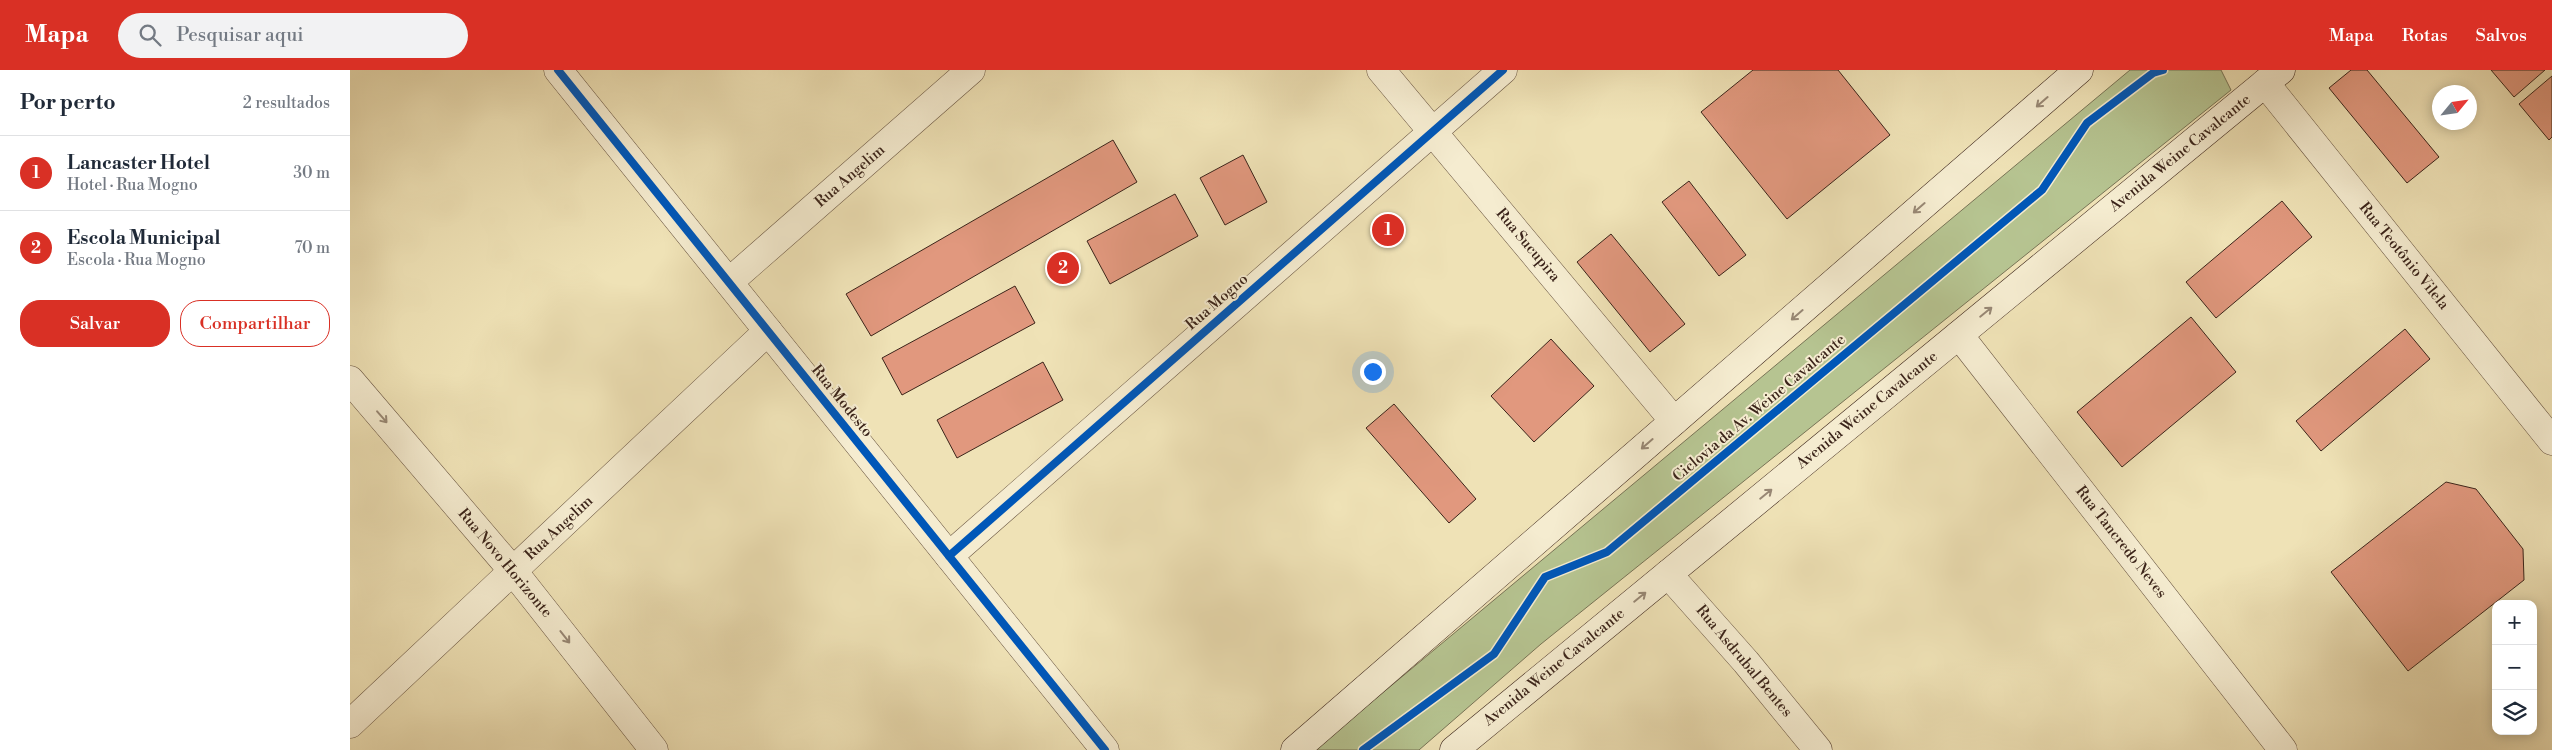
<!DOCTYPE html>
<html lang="pt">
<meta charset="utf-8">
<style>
body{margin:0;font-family:"Libre Bodoni",serif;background:#f2f2f3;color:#1f2937}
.controls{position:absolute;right:15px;bottom:15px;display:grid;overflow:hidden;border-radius:10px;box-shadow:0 2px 12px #0003}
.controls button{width:45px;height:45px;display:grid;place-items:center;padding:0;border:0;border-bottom:1px solid #e0e1e3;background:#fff;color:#1f2937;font:25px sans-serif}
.compass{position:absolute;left:2082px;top:15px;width:45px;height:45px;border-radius:50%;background:#fff;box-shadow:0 2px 12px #0003;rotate:61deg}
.you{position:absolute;left:1022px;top:301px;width:18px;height:18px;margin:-12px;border:4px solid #fff;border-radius:50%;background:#1a73e8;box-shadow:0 0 0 8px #1a73e833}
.badge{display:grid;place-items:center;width:32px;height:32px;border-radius:50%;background:#d93025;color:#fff;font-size:16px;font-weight:700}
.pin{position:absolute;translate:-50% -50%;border:2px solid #fff;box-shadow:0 1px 5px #0006}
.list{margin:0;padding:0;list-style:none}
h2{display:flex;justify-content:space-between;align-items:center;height:65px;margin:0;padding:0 20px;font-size:21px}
h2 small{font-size:16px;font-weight:400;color:#747a83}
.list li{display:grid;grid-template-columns:32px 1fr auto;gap:15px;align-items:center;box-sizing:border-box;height:75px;padding:0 20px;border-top:1px solid #e0e1e3}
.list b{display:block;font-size:19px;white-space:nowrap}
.list p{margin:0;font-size:16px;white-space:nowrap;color:#747a83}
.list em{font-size:16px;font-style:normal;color:#747a83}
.actions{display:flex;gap:10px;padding:15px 20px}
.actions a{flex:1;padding:11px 0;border:1px solid #d93025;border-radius:20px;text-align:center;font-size:18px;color:#d93025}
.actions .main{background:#d93025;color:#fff}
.icon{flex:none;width:28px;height:28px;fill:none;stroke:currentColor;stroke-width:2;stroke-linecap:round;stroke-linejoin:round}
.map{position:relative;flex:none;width:2202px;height:680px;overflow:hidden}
header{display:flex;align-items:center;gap:30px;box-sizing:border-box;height:70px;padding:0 25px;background:#d93025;color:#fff}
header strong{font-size:24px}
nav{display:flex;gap:28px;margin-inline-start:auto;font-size:18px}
.search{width:350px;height:45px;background:#f2f2f3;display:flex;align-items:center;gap:12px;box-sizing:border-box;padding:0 18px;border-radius:28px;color:#747a83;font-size:19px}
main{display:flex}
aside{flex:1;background:#fff}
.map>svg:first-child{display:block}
.green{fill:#b6c491;stroke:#787456}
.building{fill:#e1987e;stroke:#3b241a}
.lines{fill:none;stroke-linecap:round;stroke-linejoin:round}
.minor-casing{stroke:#685441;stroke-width:29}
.tertiary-casing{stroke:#685441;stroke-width:29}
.secondary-casing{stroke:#3b241a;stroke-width:29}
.minor{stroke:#f5ecd0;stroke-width:28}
.tertiary{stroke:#f5ecd0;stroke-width:28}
.secondary{stroke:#f5ecd0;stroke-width:28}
.cycleway-casing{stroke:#f5ecd0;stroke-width:11}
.cycleway{stroke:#0057b8;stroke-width:8}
.oneway{stroke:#988875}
.labels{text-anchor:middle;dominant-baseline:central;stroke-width:4;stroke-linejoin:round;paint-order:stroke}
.street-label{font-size:15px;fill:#3b241a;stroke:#f5ecd0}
</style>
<header>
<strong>Mapa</strong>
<div class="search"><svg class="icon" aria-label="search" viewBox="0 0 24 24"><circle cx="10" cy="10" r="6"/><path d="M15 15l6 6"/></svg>Pesquisar aqui</div>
<nav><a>Mapa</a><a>Rotas</a><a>Salvos</a></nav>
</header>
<main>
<aside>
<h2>Por perto<small>2 resultados</small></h2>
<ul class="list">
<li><span class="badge">1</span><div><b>Lancaster Hotel</b><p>Hotel · Rua Mogno</p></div><em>30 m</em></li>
<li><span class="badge">2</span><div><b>Escola Municipal</b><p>Escola · Rua Mogno</p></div><em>70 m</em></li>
</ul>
<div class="actions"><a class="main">Salvar</a><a>Compartilhar</a></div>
</aside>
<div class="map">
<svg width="2202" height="680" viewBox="0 0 2202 680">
<rect width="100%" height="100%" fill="#efe2b6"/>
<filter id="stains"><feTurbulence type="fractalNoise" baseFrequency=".004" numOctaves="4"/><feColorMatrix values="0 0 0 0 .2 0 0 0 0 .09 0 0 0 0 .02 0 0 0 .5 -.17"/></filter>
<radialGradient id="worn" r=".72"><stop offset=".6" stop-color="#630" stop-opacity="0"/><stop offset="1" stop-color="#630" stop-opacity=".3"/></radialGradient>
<path class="green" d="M1780 0H1871L1881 20 1191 574 1069 680H964Z"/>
<g class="building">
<path d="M1403 0H1488L1540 65 1437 149 1351 42Z"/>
<path d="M2001 0H2017L2089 87 2057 113 1979 18Z"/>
<path d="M2141 0H2195L2164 27Z"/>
<path d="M2202 6V67L2199 70 2169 34Z"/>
<path d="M763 70 787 112 521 266 496 224Z"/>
<path d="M893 85 917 132 875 155 850 108Z"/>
<path d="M1339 111 1396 185 1369 206 1312 132Z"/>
<path d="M825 124 848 166 760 214 737 171Z"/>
<path d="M1932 131 1962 167 1866 248 1836 212Z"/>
<path d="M1261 164 1335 254 1300 282 1227 192Z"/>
<path d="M665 216 685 253 552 325 532 288Z"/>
<path d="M1841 247 1886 302 1772 397 1727 342Z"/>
<path d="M2055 259 2080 289 1971 381 1946 351Z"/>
<path d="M1201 269 1244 316 1184 372 1141 326Z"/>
<path d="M693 292 713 330 607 388 587 350Z"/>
<path d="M1044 334 1126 429 1099 453 1016 358Z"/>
<path d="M2096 412 2126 419 2173 479 2174 510 2058 601 1981 502Z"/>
</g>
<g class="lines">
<defs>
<g id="minor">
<path d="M379 212 621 0"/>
<path d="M1609 265 1933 680"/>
<path d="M0 310 163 501 304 680"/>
<path d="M599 486 1153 0"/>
<path d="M1318 504 1396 592 1468 680"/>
<path d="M0 654 418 261"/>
</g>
<g id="tertiary">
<path d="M208 0 755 680"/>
<path d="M1031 0 1324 351"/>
<path d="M1915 13 2202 371"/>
</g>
<g id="secondary">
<path d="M945 680 1729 0"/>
<path d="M1104 680 1931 0"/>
</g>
</defs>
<use href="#minor" class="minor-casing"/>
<use href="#tertiary" class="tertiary-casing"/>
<use href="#secondary" class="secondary-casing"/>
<use href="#minor" class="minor"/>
<use href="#tertiary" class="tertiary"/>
<use href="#secondary" class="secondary"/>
<defs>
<g id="cycleway">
<path d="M208 0 755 680"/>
<path d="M599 486 1153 0"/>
<path d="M1013 680 1144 584 1195 507 1257 482 1692 120 1737 53 1803 3 1813 0"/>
</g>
</defs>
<use href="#cycleway" class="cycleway-casing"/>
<use href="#cycleway" class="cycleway"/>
</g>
<defs><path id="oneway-shaft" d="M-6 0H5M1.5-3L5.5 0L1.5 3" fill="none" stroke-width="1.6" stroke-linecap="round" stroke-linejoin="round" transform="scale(1.25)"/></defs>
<g class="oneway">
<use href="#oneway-shaft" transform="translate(1692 32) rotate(139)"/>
<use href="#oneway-shaft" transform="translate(1569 138) rotate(139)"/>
<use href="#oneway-shaft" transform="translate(1636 242) rotate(-39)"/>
<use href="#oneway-shaft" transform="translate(1447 245) rotate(139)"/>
<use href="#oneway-shaft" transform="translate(32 347) rotate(49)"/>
<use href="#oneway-shaft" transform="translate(1297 374) rotate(139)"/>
<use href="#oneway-shaft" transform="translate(1416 424) rotate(-39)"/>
<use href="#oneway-shaft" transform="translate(1290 527) rotate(-39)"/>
<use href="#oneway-shaft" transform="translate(215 567) rotate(52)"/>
</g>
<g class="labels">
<g class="street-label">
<text transform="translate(1830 83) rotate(-39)">Avenida Weine Cavalcante</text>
<text transform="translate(500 106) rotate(-41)">Rua Angelim</text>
<text transform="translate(1178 175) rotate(50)">Rua Sucupira</text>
<text transform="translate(2054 186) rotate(51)">Rua Teotônio Vilela</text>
<text transform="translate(867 232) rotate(-41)">Rua Mogno</text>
<text transform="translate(492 331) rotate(51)">Rua Modesto</text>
<text transform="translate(1409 338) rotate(-40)">Ciclovia da Av. Weine Cavalcante</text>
<text transform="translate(1517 340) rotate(-39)">Avenida Weine Cavalcante</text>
<text transform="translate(209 458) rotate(-43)">Rua Angelim</text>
<text transform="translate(1771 472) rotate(52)">Rua Tancredo Neves</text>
<text transform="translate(155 493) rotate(50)">Rua Novo Horizonte</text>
<text transform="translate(1394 591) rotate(50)">Rua Asdrubal Bentes</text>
<text transform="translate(1204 597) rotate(-39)">Avenida Weine Cavalcante</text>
</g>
</g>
<rect width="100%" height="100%" filter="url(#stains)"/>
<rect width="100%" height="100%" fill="url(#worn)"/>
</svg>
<div class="controls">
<button>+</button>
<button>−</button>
<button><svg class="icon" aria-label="layers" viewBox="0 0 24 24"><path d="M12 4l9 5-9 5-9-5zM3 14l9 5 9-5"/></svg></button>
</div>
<svg class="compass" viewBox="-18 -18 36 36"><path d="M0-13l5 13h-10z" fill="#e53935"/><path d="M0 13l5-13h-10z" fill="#747a83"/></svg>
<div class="you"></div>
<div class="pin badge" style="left:1038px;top:160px">1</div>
<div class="pin badge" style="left:713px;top:198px">2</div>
</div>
</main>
